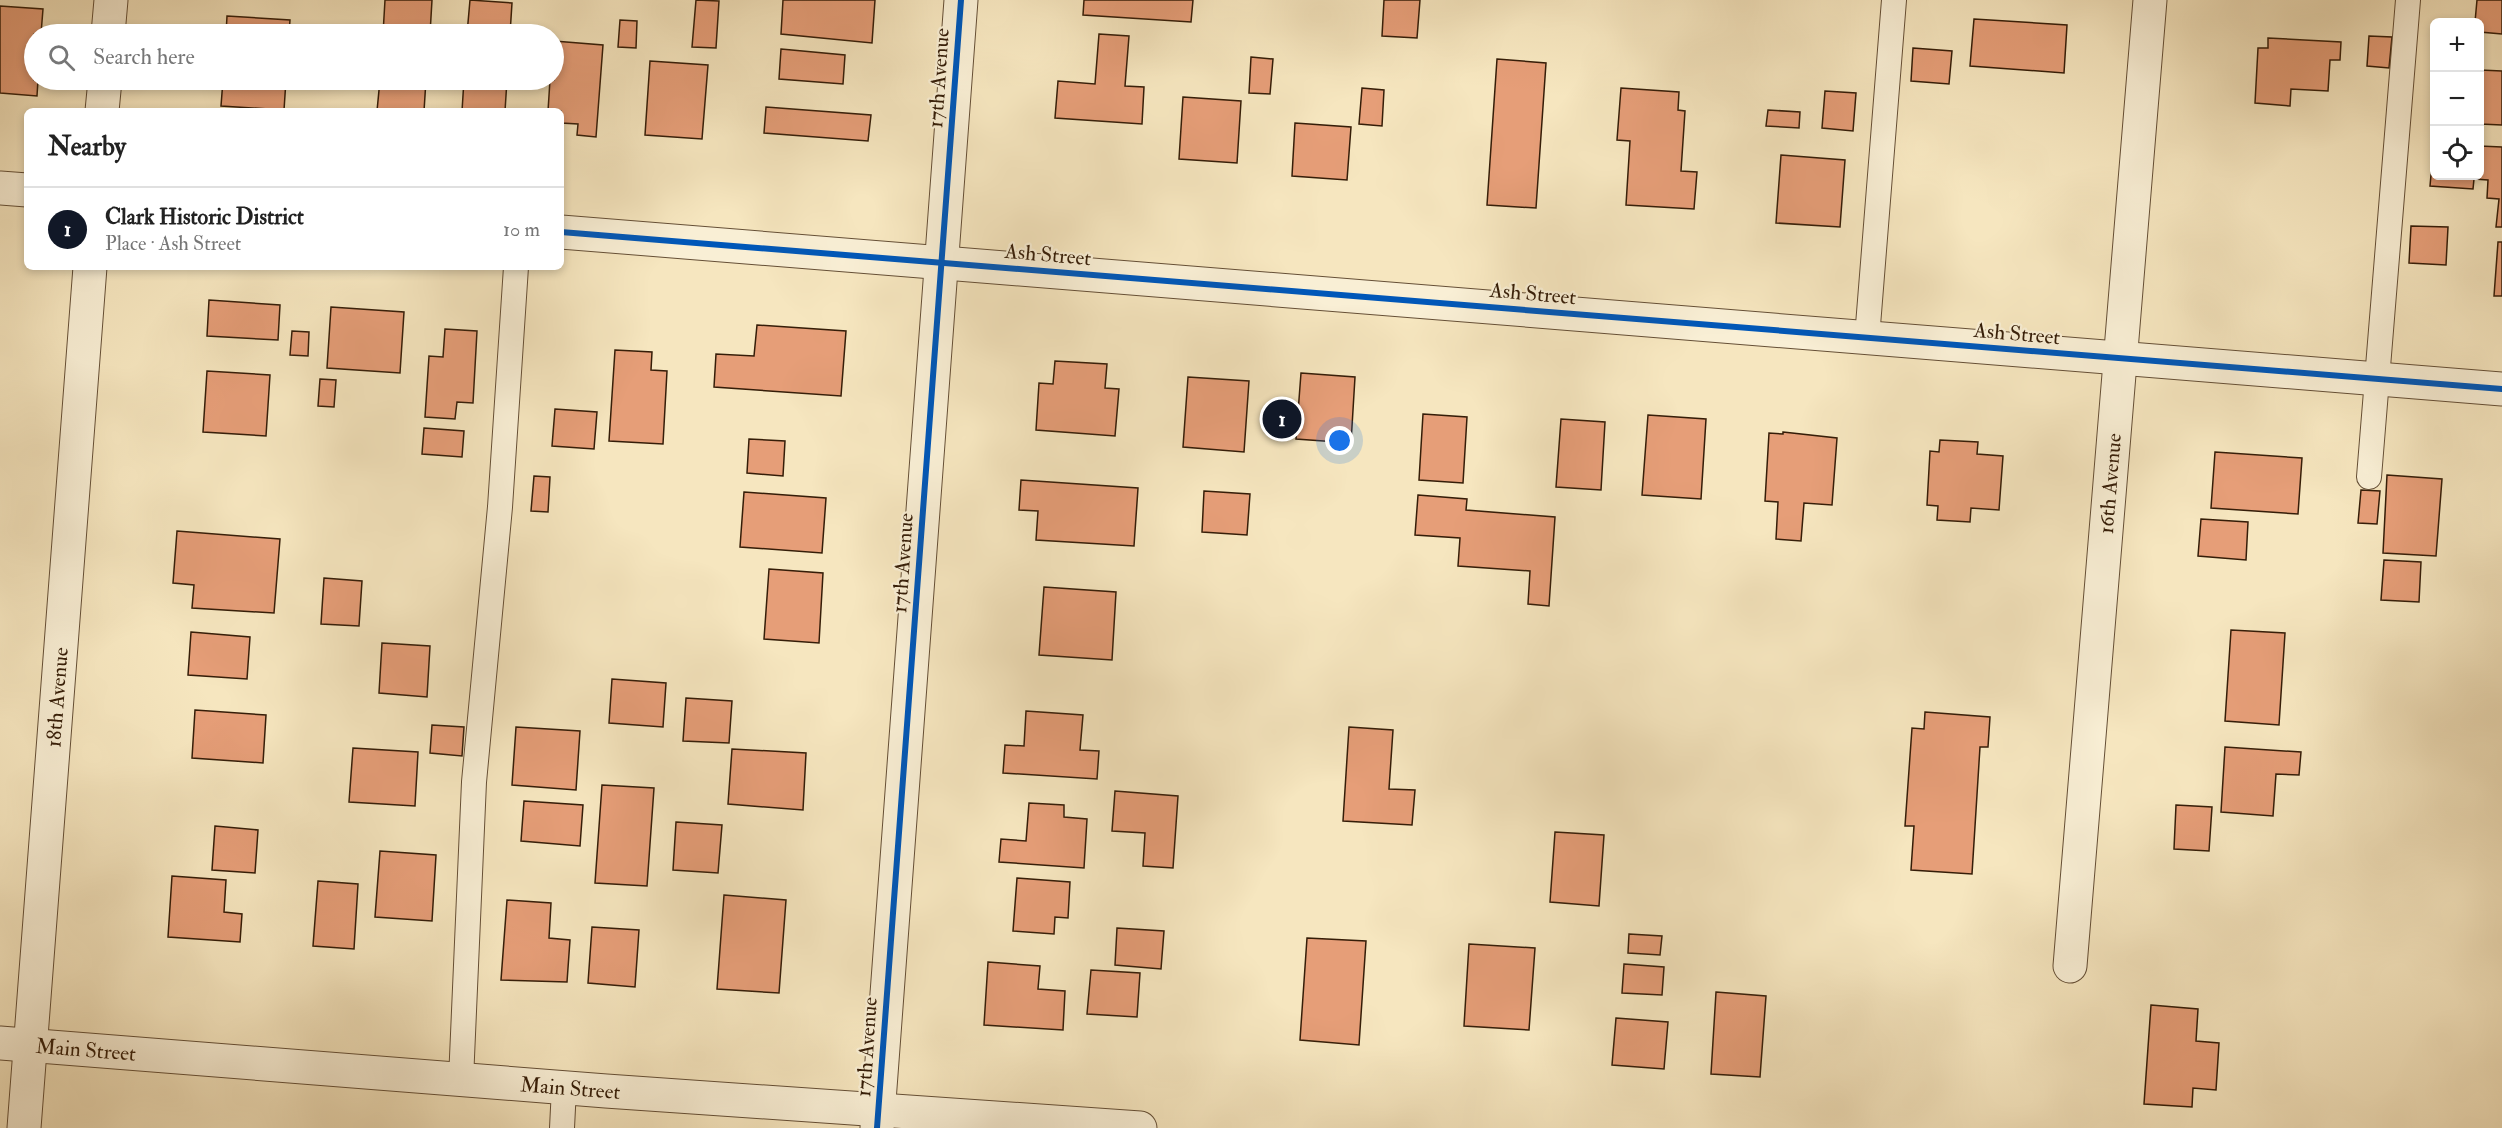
<!DOCTYPE html>
<meta charset="utf-8">
<style>
body{margin:0;font-family:"IM FELL Double Pica",serif;background:#f2f2f2;color:#222}
.controls{position:absolute;right:18px;top:18px;display:grid;overflow:hidden;border-radius:9px;box-shadow:0 3px 9px #0003}
.controls button{width:54px;height:54px;display:grid;place-items:center;padding:0;border:0;border-bottom:2px solid #e0e0e0;background:#fff;color:#222;font:30px sans-serif}
.you{position:absolute;left:1340px;top:441px;width:21px;height:21px;margin:-15px;border:4px solid #fff;border-radius:50%;background:#1a73e8;box-shadow:0 0 0 9px #1a73e833}
.badge{display:grid;place-items:center;width:39px;height:39px;border-radius:50%;background:#111827;color:#fff;font-size:20px;font-weight:700}
.pin{position:absolute;translate:-50% -50%;border:3px solid #fff;box-shadow:0 2px 6px #0006}
.list{margin:0;padding:0;list-style:none}
h2{display:flex;justify-content:space-between;align-items:center;height:78px;margin:0;padding:0 24px;font-size:26px}
h2 small{font-size:20px;font-weight:400;color:#767676}
.list li{display:grid;grid-template-columns:39px 1fr auto;gap:18px;align-items:center;box-sizing:border-box;height:84px;padding:0 24px;border-top:2px solid #e0e0e0}
.list b{display:block;font-size:22px;white-space:nowrap}
.list p{margin:0;font-size:20px;white-space:nowrap;color:#767676}
.list em{font-size:20px;font-style:normal;color:#767676}
.icon{flex:none;width:33px;height:33px;fill:none;stroke:currentColor;stroke-width:2;stroke-linecap:round;stroke-linejoin:round}
.map{position:relative;flex:none;width:2502px;height:1128px;overflow:hidden}
.search{position:absolute;background:#fff;box-shadow:0 3px 9px #0003;left:24px;top:24px;width:540px;height:66px;display:flex;align-items:center;gap:15px;box-sizing:border-box;padding:0 21px;border-radius:33px;color:#767676;font-size:22px}
.panel{position:absolute;background:#fff;box-shadow:0 3px 9px #0003;left:24px;top:108px;width:540px;height:162px;border-radius:9px}
.map>svg:first-child{display:block}
.building{fill:#e69e78;stroke:#351d08;stroke-width:1.5}
.lines{fill:none;stroke-linecap:round;stroke-linejoin:round}
.service-casing{stroke:#654f36;stroke-width:26}
.minor-casing{stroke:#654f36;stroke-width:35}
.service{stroke:#f9efd5;stroke-width:24}
.minor{stroke:#f9efd5;stroke-width:33}
.cycleway-casing{stroke:#f9efd5;stroke-width:10}
.cycleway{stroke:#0057b8;stroke-width:6}
.labels{text-anchor:middle;dominant-baseline:central;stroke-width:4.5;stroke-linejoin:round;paint-order:stroke}
.street-label{font-size:21px;fill:#351d08;stroke:#f9efd5}
</style>
<div class="map">
<svg width="2502" height="1128" viewBox="0 0 2502 1128">
<rect width="100%" height="100%" fill="#f6e6bf"/>
<filter id="stains"><feTurbulence type="fractalNoise" baseFrequency=".00333" numOctaves="4"/><feColorMatrix values="0 0 0 0 .2 0 0 0 0 .09 0 0 0 0 .02 0 0 0 .5 -.17"/></filter>
<radialGradient id="worn" r=".72"><stop offset=".6" stop-color="#630" stop-opacity="0"/><stop offset="1" stop-color="#630" stop-opacity=".3"/></radialGradient>
<g class="building">
<path d="M385 0H432L430 34H383Z"/>
<path d="M470 0 512 3 510 34H467Z"/>
<path d="M696 0 719 1 716 48 692 47Z"/>
<path d="M783 0H875L872 43 781 34Z"/>
<path d="M1084 0H1193L1191 22 1083 15Z"/>
<path d="M1384 0H1420L1417 38 1382 36Z"/>
<path d="M2477 0H2502V34L2480 32V22H2475Z"/>
<path d="M0 6 43 9 41 34H34V80H38L37 96 0 93Z"/>
<path d="M227 16 290 20 289 34H226Z"/>
<path d="M1974 19 2067 25 2064 73 1970 66Z"/>
<path d="M620 20 637 21 636 48 618 47Z"/>
<path d="M1099 34 1129 36 1125 86 1144 87 1142 124 1055 118 1058 81 1095 84Z"/>
<path d="M2369 36 2392 37 2389 68 2367 66Z"/>
<path d="M2268 38 2341 42 2340 60H2330L2328 91 2291 89 2290 106 2255 103 2258 48H2268Z"/>
<path d="M554 41 603 45 596 137 577 135 578 124 561 123V111H548L550 80H554Z"/>
<path d="M1913 48 1952 51 1949 84 1911 81Z"/>
<path d="M781 49 845 55 843 84 779 79Z"/>
<path d="M1251 57 1273 59 1270 94 1249 93Z"/>
<path d="M1497 59 1546 63 1536 208 1487 205Z"/>
<path d="M650 61 708 65 702 139 645 135Z"/>
<path d="M2480 70 2502 71V125L2480 124Z"/>
<path d="M223 80H286L284 110 221 106Z"/>
<path d="M380 80H426L424 111H377Z"/>
<path d="M464 80H507L505 111H462Z"/>
<path d="M1362 88 1384 90 1382 126 1359 124Z"/>
<path d="M1621 88 1679 92 1678 110 1685 111 1681 171 1697 172 1694 209 1626 205 1630 141 1617 140Z"/>
<path d="M1825 91 1856 93 1853 131 1822 128Z"/>
<path d="M1183 97 1241 101 1237 163 1179 159Z"/>
<path d="M766 107 871 115 868 141 764 133Z"/>
<path d="M1768 110 1800 112 1799 128 1766 126Z"/>
<path d="M1295 123 1351 127 1347 180 1292 176Z"/>
<path d="M2434 142V176H2480V146L2502 147V227H2496L2499 199 2487 198 2488 180 2474 179 2473 189 2430 186Z"/>
<path d="M1781 155 1845 160 1840 227 1776 223Z"/>
<path d="M2411 226 2448 227 2446 265 2409 263Z"/>
<path d="M2498 242H2502V296H2494Z"/>
<path d="M209 300 280 305 278 340 207 336Z"/>
<path d="M331 307 404 312 400 373 327 368Z"/>
<path d="M757 325 846 331 841 396 714 387 716 354 754 356Z"/>
<path d="M445 329 477 331 473 403 457 402 455 419 425 417 429 356 443 357Z"/>
<path d="M292 331 309 332 308 356 290 355Z"/>
<path d="M615 350 652 352 651 370 667 371 663 444 609 441Z"/>
<path d="M1055 361 1107 364 1105 388 1119 389 1115 436 1036 430 1039 383 1053 384Z"/>
<path d="M207 371 270 375 266 436 203 432Z"/>
<path d="M1301 373 1355 377 1351 443 1296 439Z"/>
<path d="M1188 377 1249 381 1244 452 1183 447Z"/>
<path d="M320 379 336 380 334 407 318 406Z"/>
<path d="M555 409 597 412 594 449 552 446Z"/>
<path d="M1423 414 1467 417 1463 483 1419 480Z"/>
<path d="M1648 415 1706 419 1701 499 1642 495Z"/>
<path d="M1561 419 1605 422 1601 490 1556 487Z"/>
<path d="M424 428 464 431 462 457 422 454Z"/>
<path d="M1783 432 1837 438 1832 505 1804 503 1801 541 1776 539 1778 502 1765 501 1769 433 1783 434Z"/>
<path d="M749 439 785 441 783 476 747 473Z"/>
<path d="M1940 440 1978 442 1977 454 2003 456 1999 510 1971 508 1970 522 1937 520 1938 506 1927 505 1930 451 1939 452Z"/>
<path d="M2215 452 2302 458 2298 514 2211 508Z"/>
<path d="M2387 475 2442 479 2436 556 2383 553Z"/>
<path d="M534 476 550 477 548 512 531 511Z"/>
<path d="M1021 480 1138 488 1134 546 1036 540 1038 511 1019 510Z"/>
<path d="M2361 490 2380 491 2377 524 2358 523Z"/>
<path d="M1204 491 1250 494 1247 535 1202 532Z"/>
<path d="M744 492 826 498 822 553 740 547Z"/>
<path d="M1418 495 1467 499 1466 510 1555 517 1549 606 1528 604 1530 571 1458 566 1460 538 1415 535Z"/>
<path d="M2201 519 2248 522 2246 560 2198 556Z"/>
<path d="M177 531 280 539 274 613 192 608 194 585 173 583Z"/>
<path d="M2384 560 2421 562 2419 602 2381 600Z"/>
<path d="M769 569 823 573 819 643 764 639Z"/>
<path d="M324 578 362 581 359 626 321 624Z"/>
<path d="M1044 587 1116 592 1112 660 1039 655Z"/>
<path d="M2231 630 2285 633 2279 725 2225 721Z"/>
<path d="M191 632 250 637 247 679 188 675Z"/>
<path d="M382 643 430 646 427 697 379 693Z"/>
<path d="M612 679 666 683 663 727 609 723Z"/>
<path d="M686 698 732 701 729 743 683 741Z"/>
<path d="M195 710 266 715 263 763 192 758Z"/>
<path d="M1026 711 1083 715 1080 750 1099 751 1097 779 1003 773 1005 745 1024 746Z"/>
<path d="M1925 712 1990 717 1988 747H1980L1972 874 1911 870 1914 826H1905L1912 728 1924 729Z"/>
<path d="M432 725 464 727 462 756 430 753Z"/>
<path d="M516 727 580 731 576 790 512 785Z"/>
<path d="M1349 727 1393 730 1389 789 1415 790 1412 825 1343 821Z"/>
<path d="M2225 747 2301 752 2299 775 2276 774 2273 816 2221 812Z"/>
<path d="M353 748 418 752 415 806 349 802Z"/>
<path d="M732 749 806 753 803 810 728 804Z"/>
<path d="M602 785 654 788 647 886 595 883Z"/>
<path d="M1115 791 1178 796 1173 868 1143 866 1145 833 1112 831Z"/>
<path d="M524 801 583 805 580 846 521 841Z"/>
<path d="M1029 803 1064 805V817L1087 819 1084 868 999 862 1001 839 1026 841Z"/>
<path d="M2176 805 2212 807 2209 851 2174 849Z"/>
<path d="M676 822 722 825 718 873 673 870Z"/>
<path d="M215 826 258 830 255 873 212 870Z"/>
<path d="M1555 832 1604 835 1599 906 1550 902Z"/>
<path d="M380 851 436 855 432 921 375 917Z"/>
<path d="M172 876 226 880 224 912 242 914 240 942 168 937Z"/>
<path d="M1017 878 1070 882 1068 918 1055 917 1054 934 1013 931Z"/>
<path d="M318 881 358 884 354 949 313 946Z"/>
<path d="M724 895 786 900 779 993 717 989Z"/>
<path d="M507 900 551 903 549 938 570 940 567 982 501 980Z"/>
<path d="M592 927 639 930 635 987 588 983Z"/>
<path d="M1117 928 1164 931 1161 969 1115 965Z"/>
<path d="M1629 934 1662 936 1660 955 1628 953Z"/>
<path d="M1307 938 1366 941 1359 1045 1300 1040Z"/>
<path d="M1469 944 1535 948 1529 1030 1464 1026Z"/>
<path d="M988 962 1040 966 1038 989 1065 991 1063 1030 984 1025Z"/>
<path d="M1624 964 1664 967 1662 995 1622 993Z"/>
<path d="M1091 970 1140 973 1137 1017 1087 1014Z"/>
<path d="M1716 992 1766 996 1760 1077 1711 1074Z"/>
<path d="M2151 1005 2198 1009 2196 1041 2219 1043 2216 1090 2193 1088 2192 1107 2144 1104Z"/>
<path d="M1616 1018 1668 1022 1664 1069 1612 1065Z"/>
</g>
<g class="lines">
<defs>
<g id="service">
<path d="M1867 338 1894 0"/>
<path d="M2369 477 2408 0"/>
<path d="M461 1080 474 782 500 507 516 267"/>
<path d="M562 1128 564 1088"/>
</g>
<g id="minor">
<path d="M108 34 111 0"/>
<path d="M102 111 105 80"/>
<path d="M0 188 27 190"/>
<path d="M561 232 2502 389"/>
<path id="s1" d="M2070 966 2150 0"/>
<path id="s2" d="M0 1043 606 1091 1140 1128"/>
<path id="s3" d="M24 1128 90 267"/>
<path d="M877 1128 961 0"/>
</g>
</defs>
<use href="#service" class="service-casing"/>
<use href="#minor" class="minor-casing"/>
<use href="#service" class="service"/>
<use href="#minor" class="minor"/>
<defs>
<g id="cycleway">
<path d="M561 232 2502 389"/>
<path d="M877 1128 961 0"/>
</g>
</defs>
<use href="#cycleway" class="cycleway-casing"/>
<use href="#cycleway" class="cycleway"/>
</g>
<g class="labels">
<g class="street-label">
<text transform="translate(939 78) rotate(-86)">17th Avenue</text>
<text transform="translate(1048 255) rotate(5)">Ash Street</text>
<text transform="translate(1533 294) rotate(5)">Ash Street</text>
<text transform="translate(2017 334) rotate(5)">Ash Street</text>
<text stroke="none"><textPath href="#s1" startOffset="484">16th Avenue</textPath></text>
<text transform="translate(903 563) rotate(-86)">17th Avenue</text>
<text stroke="none"><textPath href="#s3" startOffset="432">18th Avenue</textPath></text>
<text transform="translate(867 1047) rotate(-86)">17th Avenue</text>
<text stroke="none"><textPath href="#s2" startOffset="86">Main Street</textPath></text>
<text stroke="none"><textPath href="#s2" startOffset="572">Main Street</textPath></text>
</g>
</g>
<rect width="100%" height="100%" filter="url(#stains)"/>
<rect width="100%" height="100%" fill="url(#worn)"/>
</svg>
<div class="controls">
<button>+</button>
<button>−</button>
<button><svg class="icon" aria-label="locate" viewBox="0 0 24 24"><circle cx="12" cy="12" r="6"/><path d="M12 2v4M12 18v4M2 12h4M18 12h4"/></svg></button>
</div>
<div class="you"></div>
<div class="pin badge" style="left:1282px;top:419px">1</div>
<div class="search"><svg class="icon" aria-label="search" viewBox="0 0 24 24"><circle cx="10" cy="10" r="6"/><path d="M15 15l6 6"/></svg>Search here</div>
<section class="panel">
<h2>Nearby<small></small></h2>
<ul class="list">
<li><span class="badge">1</span><div><b>Clark Historic District</b><p>Place · Ash Street</p></div><em>10 m</em></li>
</ul>
</section>
</div>
